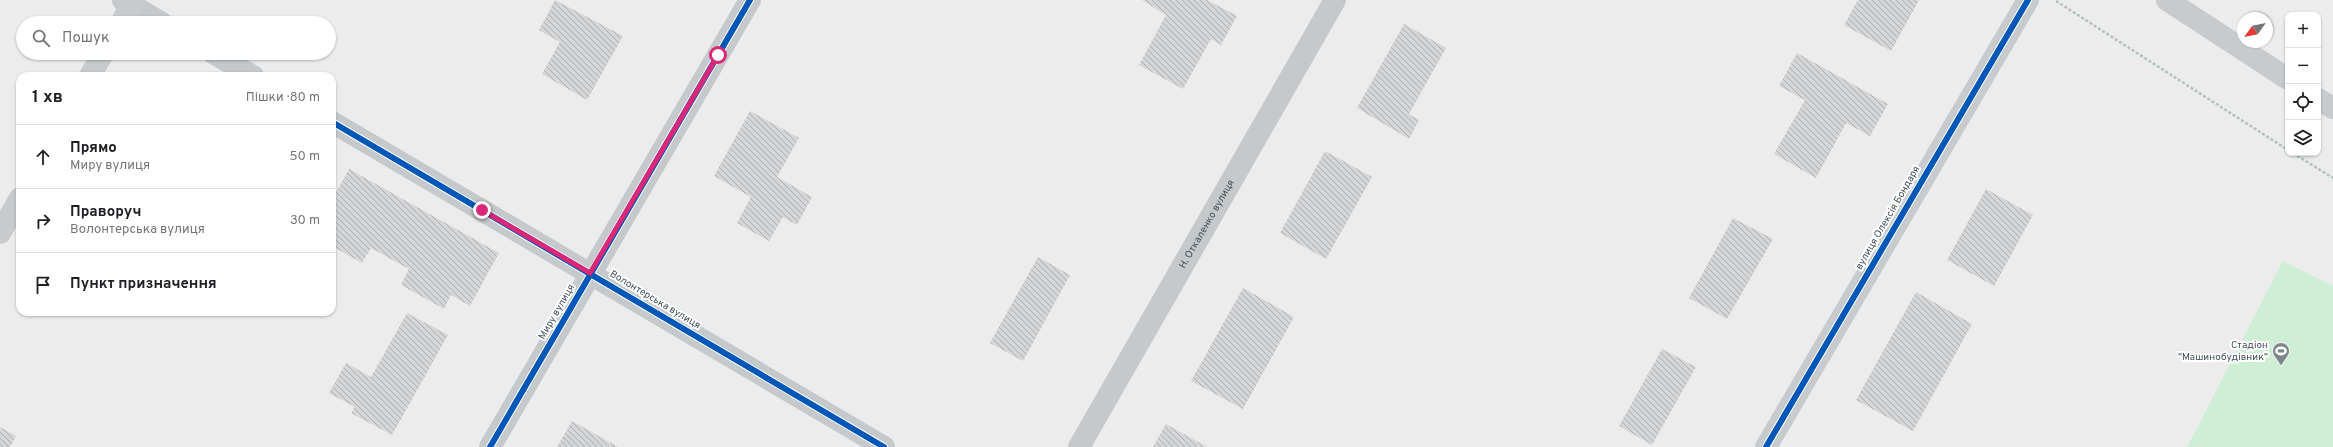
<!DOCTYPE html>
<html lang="uk">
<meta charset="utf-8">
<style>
body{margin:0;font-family:Overpass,sans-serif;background:#f6f6f6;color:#202124}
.controls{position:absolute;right:12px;top:12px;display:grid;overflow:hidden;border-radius:8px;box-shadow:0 1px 3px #0004}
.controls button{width:36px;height:36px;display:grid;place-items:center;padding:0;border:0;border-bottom:1px solid #e0e0e0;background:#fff;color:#202124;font:20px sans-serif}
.compass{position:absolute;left:2237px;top:12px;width:36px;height:36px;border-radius:50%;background:#fff;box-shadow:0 1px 3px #0004;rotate:237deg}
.stop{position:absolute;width:12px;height:12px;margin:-9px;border:3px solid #db2777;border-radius:50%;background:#fff}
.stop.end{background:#db2777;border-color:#fff;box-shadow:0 1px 4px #0008}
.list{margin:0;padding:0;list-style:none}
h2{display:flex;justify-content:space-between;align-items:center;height:52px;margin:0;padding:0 16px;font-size:17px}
h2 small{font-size:13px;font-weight:400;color:#757577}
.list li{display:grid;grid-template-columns:26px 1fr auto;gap:12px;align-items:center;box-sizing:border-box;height:64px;padding:0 16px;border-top:1px solid #e0e0e0}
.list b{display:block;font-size:15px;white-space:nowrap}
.list p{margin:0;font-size:13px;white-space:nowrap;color:#757577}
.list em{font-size:13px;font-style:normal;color:#757577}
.icon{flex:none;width:22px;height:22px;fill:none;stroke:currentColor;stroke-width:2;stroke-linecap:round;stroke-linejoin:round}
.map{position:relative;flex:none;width:2333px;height:447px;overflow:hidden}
.search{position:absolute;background:#fff;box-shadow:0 1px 3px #0004;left:16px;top:16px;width:320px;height:44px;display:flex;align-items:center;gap:10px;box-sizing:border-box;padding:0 14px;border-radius:22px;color:#757577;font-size:15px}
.panel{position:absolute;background:#fff;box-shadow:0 1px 3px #0004;left:16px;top:72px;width:320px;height:244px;border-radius:12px}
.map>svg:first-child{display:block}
.grass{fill:#cfeed6}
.building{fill:url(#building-back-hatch)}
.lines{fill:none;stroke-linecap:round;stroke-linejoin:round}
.path{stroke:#b3c2bb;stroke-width:2.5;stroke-dasharray:3 2;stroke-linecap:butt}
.street{stroke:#c5c9cc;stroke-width:22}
.secondary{stroke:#c7cbcd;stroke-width:22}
.cycleway-casing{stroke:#fff;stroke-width:8}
.cycleway{stroke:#0057b8;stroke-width:6}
.route{stroke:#db2777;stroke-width:5}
.labels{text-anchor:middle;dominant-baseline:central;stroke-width:4;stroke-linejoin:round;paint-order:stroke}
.street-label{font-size:10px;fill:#435259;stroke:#fff}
.poi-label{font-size:10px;fill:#435259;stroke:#fff;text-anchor:end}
</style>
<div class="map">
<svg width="2333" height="447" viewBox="0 0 2333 447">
<defs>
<pattern id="building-back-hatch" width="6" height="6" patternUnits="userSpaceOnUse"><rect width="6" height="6" fill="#d4d5d7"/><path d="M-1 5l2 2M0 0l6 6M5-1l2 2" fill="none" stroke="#aeafb1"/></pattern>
</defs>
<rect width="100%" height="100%" fill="#edecec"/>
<path class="grass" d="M2283 261 2333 286V447H2187Z"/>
<g class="building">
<path d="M555 0 623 36 587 100 542 74 560 42 539 30Z"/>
<path d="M1142 0H1207L1237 16 1221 45 1211 39 1183 89 1139 65 1166 15Z"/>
<path d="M1858 0H1919L1891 51 1844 25Z"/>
<path d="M1404 24 1446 48 1409 114 1419 120 1409 139 1357 108Z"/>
<path d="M1797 53 1888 104 1870 136 1846 123 1816 178 1774 154 1805 100 1779 86Z"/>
<path d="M750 111 799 138 777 177 812 197 797 225 783 217 769 241 737 223 751 197 714 176Z"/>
<path d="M1325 151 1372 177 1326 259 1280 233Z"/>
<path d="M349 169 499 253 470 306 451 295 444 309 401 285 409 269 371 248 362 263 332 246V200Z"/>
<path d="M1986 189 2033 215 1994 286 1947 260Z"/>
<path d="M1733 218 1773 239 1727 319 1689 298Z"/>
<path d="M1038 257 1070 275 1023 361 990 343Z"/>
<path d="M1243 288 1294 317 1243 409 1191 381Z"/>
<path d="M1916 292 1972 324 1913 431 1856 400Z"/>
<path d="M407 313 448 335 392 435 351 413 355 407 329 393 346 363 371 377Z"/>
<path d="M1662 349 1696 367 1652 445 1619 426Z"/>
<path d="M572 421 618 447H557Z"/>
<path d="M1166 424 1207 447H1153Z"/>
<path d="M0 427 16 436 10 447H0Z"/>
</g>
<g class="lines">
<g class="path">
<path d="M2056 1 2288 150"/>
<path d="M2293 153 2333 178"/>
</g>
<g class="street">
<path d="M123 0 162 23"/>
<path d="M213 53 253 76"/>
<path d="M332 122 884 447"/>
<path d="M490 447 750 0"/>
<path id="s1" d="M1079 447 1335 0"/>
</g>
<g class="secondary">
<path d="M2167 0 2288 79"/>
<path d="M121 23 134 0"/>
<path d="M90 76 103 53"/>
<path d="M2318 99 2333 108"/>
<path d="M0 233 20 198"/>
<path d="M1766 447 2028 0"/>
</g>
<defs>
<g id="cycleway">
<path d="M332 122 884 447"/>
<path d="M490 447 750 0"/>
<path d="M1766 447 2028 0"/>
</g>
</defs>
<use href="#cycleway" class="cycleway-casing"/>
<use href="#cycleway" class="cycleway"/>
</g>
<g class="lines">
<path class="route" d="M482 210 590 273 718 55"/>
</g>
<defs>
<symbol id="stadium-pin" viewBox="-11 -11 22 30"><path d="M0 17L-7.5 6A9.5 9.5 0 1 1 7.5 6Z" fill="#7e888c" stroke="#fff"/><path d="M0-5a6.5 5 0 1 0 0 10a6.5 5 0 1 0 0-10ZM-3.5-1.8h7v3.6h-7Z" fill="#fff"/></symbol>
</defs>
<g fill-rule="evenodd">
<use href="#stadium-pin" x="2271" y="341" width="20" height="27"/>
</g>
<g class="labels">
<g class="street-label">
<text transform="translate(1888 218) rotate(-60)">вулиця Олексія Бондаря</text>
<text stroke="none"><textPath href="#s1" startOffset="257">Н. Откаленко вулиця</textPath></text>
<text transform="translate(655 300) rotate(31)">Волонтерська вулиця</text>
<text transform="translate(557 312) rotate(-60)">Миру вулиця</text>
</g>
<g class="poi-label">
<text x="2268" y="345">Стадіон<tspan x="2268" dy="12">"Машинобудівник"</tspan></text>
</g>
</g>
</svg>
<div class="controls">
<button>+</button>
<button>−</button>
<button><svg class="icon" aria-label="locate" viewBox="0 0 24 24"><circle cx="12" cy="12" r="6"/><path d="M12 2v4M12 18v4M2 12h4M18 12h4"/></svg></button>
<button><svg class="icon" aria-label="layers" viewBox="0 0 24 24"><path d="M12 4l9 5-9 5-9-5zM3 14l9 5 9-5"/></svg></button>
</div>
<svg class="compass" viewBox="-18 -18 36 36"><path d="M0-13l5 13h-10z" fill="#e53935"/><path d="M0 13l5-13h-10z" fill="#757577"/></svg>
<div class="stop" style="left:718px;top:55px"></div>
<div class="stop end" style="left:482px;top:210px"></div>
<div class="search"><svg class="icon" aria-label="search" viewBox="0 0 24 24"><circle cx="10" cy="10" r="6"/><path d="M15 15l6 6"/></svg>Пошук</div>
<section class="panel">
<h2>1 хв<small>Пішки · 80 m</small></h2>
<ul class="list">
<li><svg class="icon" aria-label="ahead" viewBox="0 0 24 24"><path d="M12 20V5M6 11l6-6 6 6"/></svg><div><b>Прямо</b><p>Миру вулиця</p></div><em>50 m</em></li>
<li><svg class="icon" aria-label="right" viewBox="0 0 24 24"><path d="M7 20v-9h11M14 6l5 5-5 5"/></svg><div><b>Праворуч</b><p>Волонтерська вулиця</p></div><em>30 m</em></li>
<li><svg class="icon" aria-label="arrive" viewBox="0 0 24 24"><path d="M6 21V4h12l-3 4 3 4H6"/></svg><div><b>Пункт призначення</b></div></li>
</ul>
</section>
</div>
